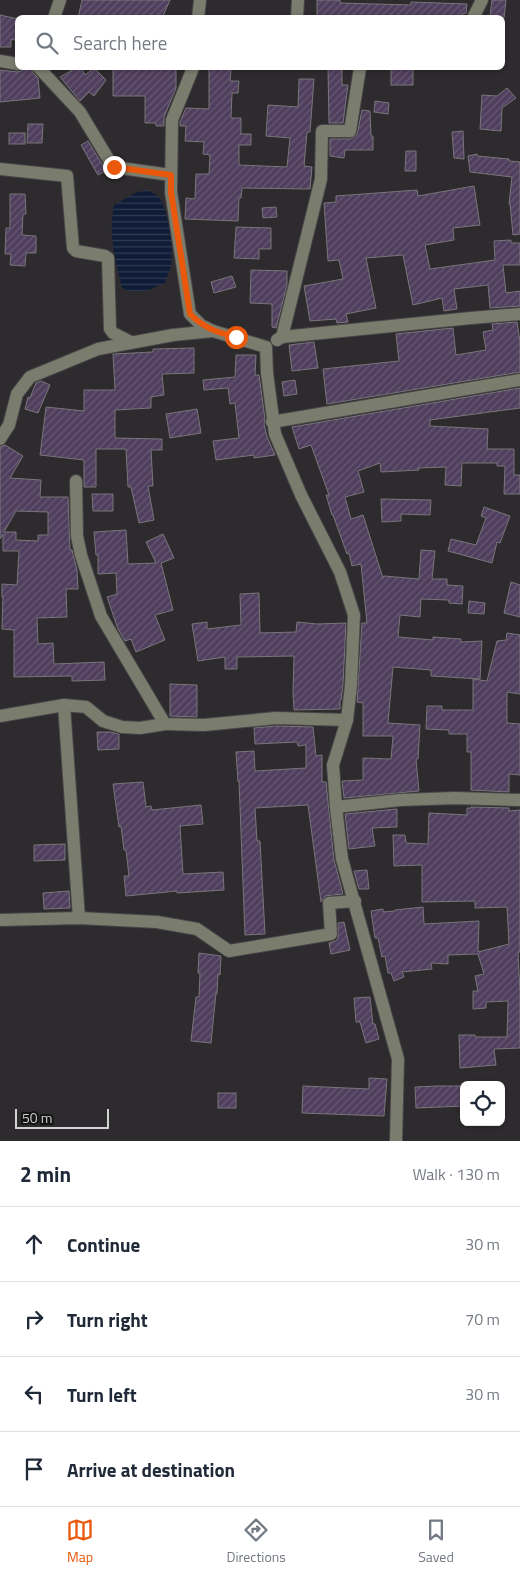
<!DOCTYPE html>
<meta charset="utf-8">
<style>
body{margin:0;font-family:"Titillium Web",sans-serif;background:#f2f2f3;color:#1f2937}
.controls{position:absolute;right:15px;bottom:15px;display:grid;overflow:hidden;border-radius:8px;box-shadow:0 1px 4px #0004}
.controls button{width:45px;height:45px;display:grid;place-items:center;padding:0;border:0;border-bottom:1px solid #e0e1e3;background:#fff;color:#1f2937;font:25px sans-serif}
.scale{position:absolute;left:15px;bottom:12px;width:94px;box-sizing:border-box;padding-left:5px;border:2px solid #d3d2d3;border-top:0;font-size:14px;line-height:18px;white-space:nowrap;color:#d3d2d3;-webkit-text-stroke:4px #151415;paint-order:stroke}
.stop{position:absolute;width:15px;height:15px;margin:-11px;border:4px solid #ea580c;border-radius:50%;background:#fff}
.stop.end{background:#ea580c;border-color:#fff;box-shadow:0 1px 5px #0008}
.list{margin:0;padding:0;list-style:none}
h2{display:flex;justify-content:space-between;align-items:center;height:65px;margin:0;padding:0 20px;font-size:21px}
h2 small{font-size:16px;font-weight:400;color:#747a83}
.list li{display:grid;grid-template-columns:32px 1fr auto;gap:15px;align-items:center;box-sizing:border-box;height:75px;padding:0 20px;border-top:1px solid #e0e1e3}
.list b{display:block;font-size:19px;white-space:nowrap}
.list em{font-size:16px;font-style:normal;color:#747a83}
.icon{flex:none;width:28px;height:28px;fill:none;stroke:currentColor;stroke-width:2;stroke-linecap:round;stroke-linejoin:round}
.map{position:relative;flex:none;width:520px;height:1141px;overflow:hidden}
.search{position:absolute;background:#fff;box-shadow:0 1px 4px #0004;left:15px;right:15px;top:15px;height:55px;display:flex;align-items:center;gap:12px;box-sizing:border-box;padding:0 18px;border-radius:8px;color:#747a83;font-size:19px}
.sheet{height:365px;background:#fff}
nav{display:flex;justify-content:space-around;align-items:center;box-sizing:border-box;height:70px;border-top:1px solid #e0e1e3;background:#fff;font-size:14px;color:#747a83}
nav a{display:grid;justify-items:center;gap:2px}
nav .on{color:#ea580c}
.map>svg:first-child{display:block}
.water{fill:url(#water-rules)}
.building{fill:url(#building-hatch);stroke:#78767a;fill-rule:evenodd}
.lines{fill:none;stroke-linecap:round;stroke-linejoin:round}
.minor-casing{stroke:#484648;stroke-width:14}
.minor{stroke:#7a7d6d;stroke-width:12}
.route{stroke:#ea580c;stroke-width:6}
</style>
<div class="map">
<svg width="520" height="1141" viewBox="0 0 520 1141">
<defs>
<pattern id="water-rules" width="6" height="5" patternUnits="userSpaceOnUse" patternTransform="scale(1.25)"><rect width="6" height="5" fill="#0f1c37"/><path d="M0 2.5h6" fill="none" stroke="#313c53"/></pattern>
<pattern id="building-hatch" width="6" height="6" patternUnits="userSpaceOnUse" patternTransform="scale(1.25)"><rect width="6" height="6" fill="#4f3e5d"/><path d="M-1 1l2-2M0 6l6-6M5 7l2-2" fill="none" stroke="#675973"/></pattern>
</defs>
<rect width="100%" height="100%" fill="#2d2b2d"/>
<path class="water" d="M146 190C149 192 154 193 157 195 168 205 174 249 171 264 170 270 167 277 165 283 149 290 138 296 122 288 115 259 108 234 114 205L135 193Z"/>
<g class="building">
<path d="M82 0H170L162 18H78Z"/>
<path d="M317 0H340V3L411 5V2L467 4 466 13 462 14V18L317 16Z"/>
<path d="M492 0H506L504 18 490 16Z"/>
<path d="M0 15 18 19V41L11 39V47H0Z"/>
<path d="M25 68H31L33 73 38 78 40 98 0 102V70L17 72 21 71Z"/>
<path d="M76 68H81L85 75 94 68 106 80 94 96 89 92 80 101 60 77Z"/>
<path d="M113 68H176V88L164 117V126H156V123H145V96H113Z"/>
<path d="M209 68H231L230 81H239L238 93H232L231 118H241V134H251V145H239V165L287 167 290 138 266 136 268 105 298 107 299 79H314L310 132H307L304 166 312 167 310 189 242 188 241 198H239L238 221 185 219 186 198 195 199 196 174H209L210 155 203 154 204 142 185 141 186 126H180V122L186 108 209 109Z"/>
<rect x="391" y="68" width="22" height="17"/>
<path d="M328 69 342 70V85H348L343 123H329Z"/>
<path d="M507 88 516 98 502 108 501 131 480 129 482 95 497 96Z"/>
<path d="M375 101 389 103 388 114 374 112Z"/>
<path d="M362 110 370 111 371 136H373V150H345L344 158 330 156V139H350L357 135Z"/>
<path d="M28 124H43L42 143H27Z"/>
<path d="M463 131 464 159 454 158 452 132Z"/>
<rect x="9" y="133" width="16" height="11"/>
<path d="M88 141 106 171 98 175 81 145Z"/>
<path d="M406 151H416V171H405Z"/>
<path d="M477 154V156L509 159V161L520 162V234L513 235 510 204H509L512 177 470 172 468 156Z"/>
<path d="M474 186 480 225 453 228 454 240 425 245 430 269 495 260 494 241 511 240V243H520V265H503L506 293 520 291V306L490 308 488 285 454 289 457 309 444 311 442 298 413 305 403 255 366 258 376 308 346 314 348 322 337 323 336 319 310 321 304 286 343 279 339 260 328 261 324 203 336 202V196L417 190 418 196Z"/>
<path d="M10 194H25L26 214H23L22 235 36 236V253H26L25 266 10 265 11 254H5L6 228H10Z"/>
<path d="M276 207 277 217 263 218 262 208Z"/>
<path d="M236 227 271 228V249H259V259L234 258Z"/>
<path d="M251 270 287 271V285L276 328 272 327V304L250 303Z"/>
<path d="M232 276 236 287 214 293 211 282Z"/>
<path d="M517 322 520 342V372L327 404 323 369 399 361 396 334 453 328 456 355 486 350 483 332 493 330 492 324Z"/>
<path d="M314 342 318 368 292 371 289 345Z"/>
<path d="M194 348V373L162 374 164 395 151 397V408L115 410V438L162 439V450H151L153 486H148L154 520 139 523 131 487H128L126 449H96V487H84V460L40 455 46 407 84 411V390H115L113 354 153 352V349Z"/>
<path d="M236 355H256L255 375H259L265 419 264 424 267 437 275 455 254 458V455L216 460 213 441 239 438 235 403 230 404 228 388 204 390 203 380 235 377Z"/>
<path d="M295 380 297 394 284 396 282 382Z"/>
<path d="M41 381 50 385 38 413 25 409 28 397 30 398 36 383Z"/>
<path d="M520 388V408L430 420V426L488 429 487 449H514V475H520V494H504L505 466H497V463H462L461 486 445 485 446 467 418 468 419 470 381 472 380 463 358 471 364 492 345 497 351 519 363 515 383 578 384 576 419 579 421 550 435 551 432 579H447V585L463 586 462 604 449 603V600L421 599 420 617 400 615 398 637 433 640V637L461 639V642L482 641 480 679 431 676V670L393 667 388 723 420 725 418 759H416L419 791 344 798 342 781 363 780V758L391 759 393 736H363V703L357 702 362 623H367L361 564 352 566 349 553 347 554 333 515H332L326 495H329L311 445 299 449 292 427Z"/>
<path d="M197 409 201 433 170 438 166 414Z"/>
<path d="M5 445 23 456 10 478 41 480 40 497H68L70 550H72L77 570 78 589H66L67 617 37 618 38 644 53 643 54 664 104 662 105 680 72 681V676L14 677V630L2 629 3 597H2V584L17 585 19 551H3V534L0 539V447ZM16 511 48 512V535H38V541L16 540V532H4Z"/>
<path d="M92 494H113V511H93Z"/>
<path d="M381 499 431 500 430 515 401 514V521L382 522Z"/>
<path d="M484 507 510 516 500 543 497 542 492 563 448 551 451 539 476 545 486 518 481 516Z"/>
<path d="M126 530 128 564 156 563 146 542 163 534 174 558 161 563 173 610 155 615 165 640 136 652 131 639 125 641 118 629 107 597 117 594 116 573 98 574V555H96L94 532Z"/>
<path d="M511 582 520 585V617L504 613Z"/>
<path d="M259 593 260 633 296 632 297 622 317 624 346 623 343 684 341 700H340V709L294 710 293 693 294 656 237 657V669H225V657L198 661 192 624 207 622V629L241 625 240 594Z"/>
<path d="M469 601 485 603 484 614 468 613Z"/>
<path d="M507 633 520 635V694L507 692V723L520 724V775L509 774V792L471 790V752H467V734H449V730L426 729 427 706H442V710H473V679L487 681 497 641 506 640Z"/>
<path d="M170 684 197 685V717L170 716Z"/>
<path d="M276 726 313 727 316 756 322 755V782H326L334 860 343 894 325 896 321 902 308 805 255 808 257 841H260L265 934 245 935 239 781 238 782 236 752 254 751 255 771 306 768V745L298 746 297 742 255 744 254 728Z"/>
<path d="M97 732H110L119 734V749L98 750Z"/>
<path d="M143 782 146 807 151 806 152 810 201 805 203 824 180 826 183 874 223 872 224 890 177 893V891L126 896 124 876H129L126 850H124L121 826 119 827 113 784Z"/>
<path d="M471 807 509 808V811L520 810V952H518L520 993V1048L494 1049 496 1065 460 1068 459 1035H475V1037H507L508 1001 486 1002V1008L473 1009V991H478L475 976 484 974 478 954 448 955V964L431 963 432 969 402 972 404 977 394 981 391 973H388L385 956 382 957 378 938H375L371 911 383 909V912L395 911V910L423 907 424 924 479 921 478 952 509 944 507 907 475 908V901L422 902V865L394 866 393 835H405L406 843 428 844 429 813 467 815V808H471Z"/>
<path d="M397 809V827L372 828 375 846 349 849 345 814Z"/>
<path d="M65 844V860L34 861V845Z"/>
<path d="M367 870 369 889H359L354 871Z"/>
<path d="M69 891 70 908 44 909 43 893Z"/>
<path d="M344 922 350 950 331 954 329 943 336 941 338 938V923Z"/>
<path d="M199 953 221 956 220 975 218 974 217 994 216 993 211 1043 191 1041 196 997H199L200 973H198Z"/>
<path d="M370 997 373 1024H375L379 1039 366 1043 360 1022H356L354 998Z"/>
<path d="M369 1078 387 1079 384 1116 302 1113 303 1086 369 1089Z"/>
<path d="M438 1086H464V1106L416 1108 415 1087Z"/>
<rect x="218" y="1093" width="18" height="15"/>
</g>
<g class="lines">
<defs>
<g id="minor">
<path d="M54 18 60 0"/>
<path d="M198 18 200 0"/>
<path d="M297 18 298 0"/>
<path d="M473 18 482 0"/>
<path d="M0 61 18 64"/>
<path d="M39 68 80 112 113 167 171 175"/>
<path d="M193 68 172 120 171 192 190 314 201 325 213 331 266 347 267 373 275 434 301 495 340 572 354 615 351 685 347 720 333 765 336 807 342 859 398 1059 396 1141"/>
<path d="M0 169 67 176 73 248 76 251 105 256 108 258 110 329 113 333 131 342"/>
<path d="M282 337 321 179 322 131H350L360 68"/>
<path d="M277 340 282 337 471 318 520 314"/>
<path d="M272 422 520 380"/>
<path d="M0 439 9 425 17 394 30 377 98 349 173 335 213 331"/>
<path d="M76 481 77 536 81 555 101 616 165 724 204 725 276 718 347 720"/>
<path d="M64 705 79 918"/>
<path d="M0 716 64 705 86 707 103 721 122 727 140 728 165 724"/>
<path d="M336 807 400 800 455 798 520 800"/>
<path d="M0 920 79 918 157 922 197 929 229 951 331 934 329 903 355 901"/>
</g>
</defs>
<use href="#minor" class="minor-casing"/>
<use href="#minor" class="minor"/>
</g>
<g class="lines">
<path class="route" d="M114 167 171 175V192L190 314C205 329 217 332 236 337"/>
</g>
</svg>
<div class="controls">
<button><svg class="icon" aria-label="locate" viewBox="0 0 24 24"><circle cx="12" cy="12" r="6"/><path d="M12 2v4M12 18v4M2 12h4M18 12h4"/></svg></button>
</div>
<div class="scale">50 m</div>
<div class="stop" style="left:236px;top:337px"></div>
<div class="stop end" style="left:114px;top:167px"></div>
<div class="search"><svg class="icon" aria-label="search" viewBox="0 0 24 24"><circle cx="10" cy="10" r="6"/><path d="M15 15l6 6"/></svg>Search here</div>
</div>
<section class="sheet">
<h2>2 min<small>Walk · 130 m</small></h2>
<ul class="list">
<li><svg class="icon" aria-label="ahead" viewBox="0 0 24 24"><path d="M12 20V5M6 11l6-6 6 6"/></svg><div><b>Continue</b></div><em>30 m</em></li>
<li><svg class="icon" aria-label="right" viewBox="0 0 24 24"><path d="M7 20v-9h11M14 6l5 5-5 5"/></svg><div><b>Turn right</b></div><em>70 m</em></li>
<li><svg class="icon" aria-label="left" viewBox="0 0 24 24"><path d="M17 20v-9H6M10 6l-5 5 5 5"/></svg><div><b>Turn left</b></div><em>30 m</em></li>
<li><svg class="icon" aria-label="arrive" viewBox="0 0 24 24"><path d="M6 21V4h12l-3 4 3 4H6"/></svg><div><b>Arrive at destination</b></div></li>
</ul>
</section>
<nav>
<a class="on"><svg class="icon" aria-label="map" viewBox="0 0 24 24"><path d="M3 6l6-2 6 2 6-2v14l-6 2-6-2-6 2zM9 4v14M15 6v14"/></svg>Map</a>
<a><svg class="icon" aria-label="directions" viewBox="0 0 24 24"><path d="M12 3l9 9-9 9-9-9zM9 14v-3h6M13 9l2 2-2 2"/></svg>Directions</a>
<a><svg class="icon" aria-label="saved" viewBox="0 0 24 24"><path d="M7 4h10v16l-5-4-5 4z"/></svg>Saved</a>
</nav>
